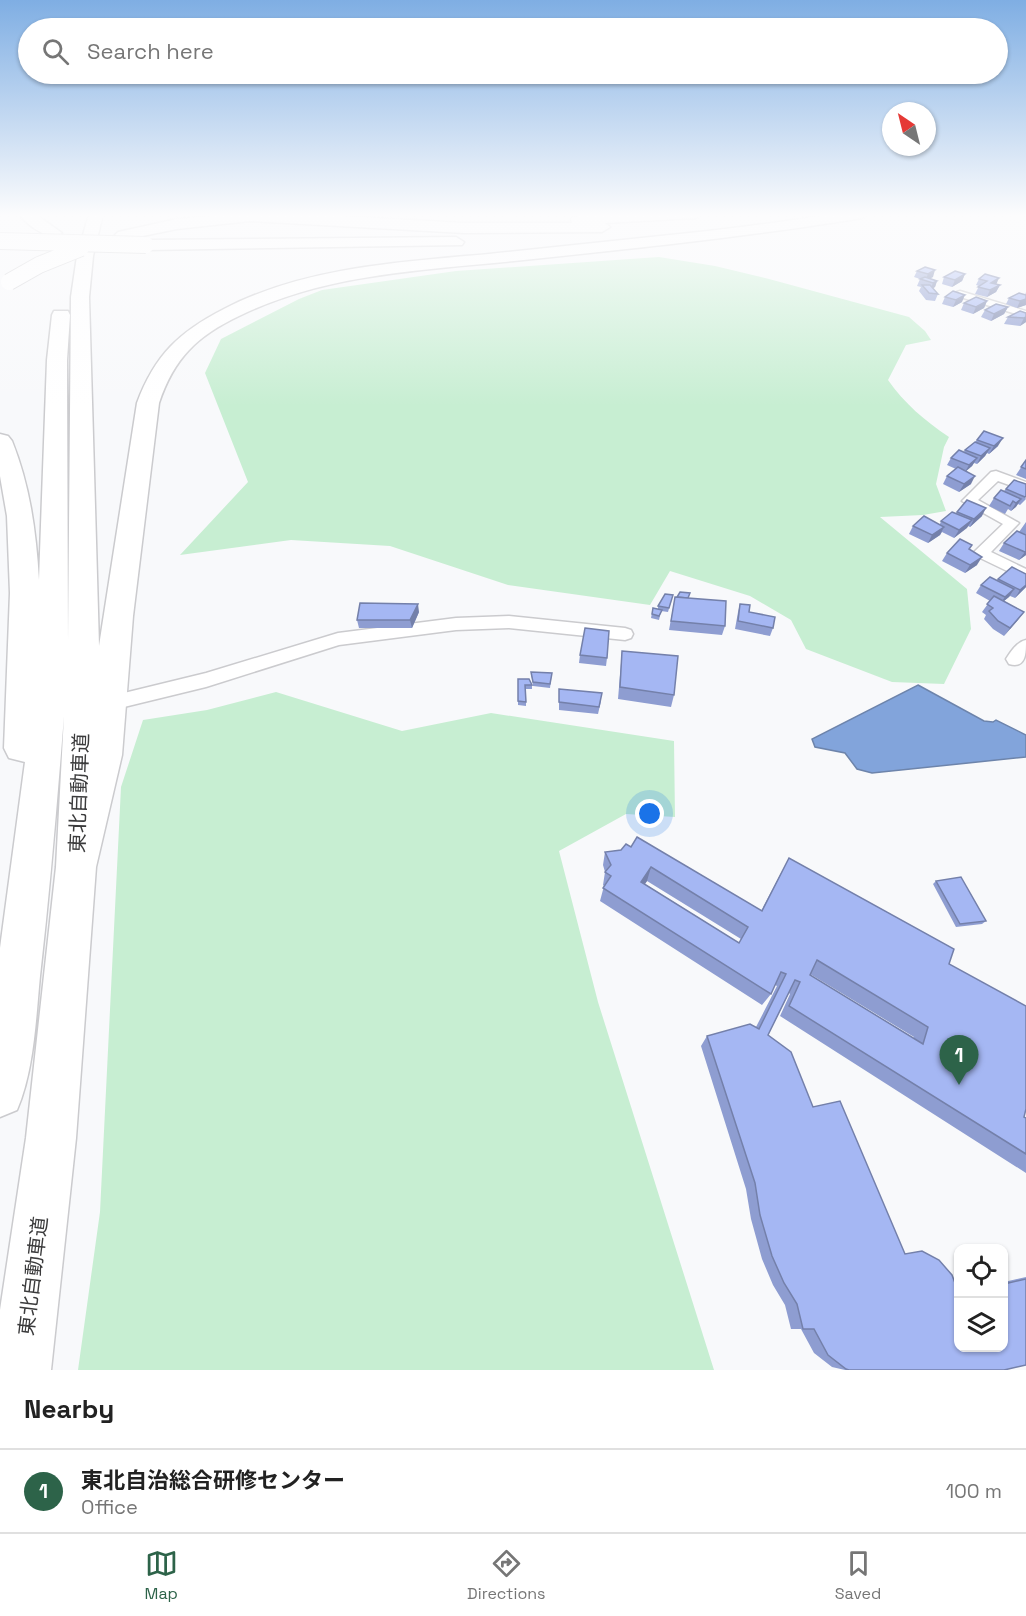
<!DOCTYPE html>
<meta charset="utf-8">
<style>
body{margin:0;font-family:"Space Grotesk","Noto Sans JP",sans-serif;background:#f2f2f2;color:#222}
.controls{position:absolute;right:18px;bottom:18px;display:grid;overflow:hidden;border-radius:12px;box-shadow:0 2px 4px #0004}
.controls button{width:54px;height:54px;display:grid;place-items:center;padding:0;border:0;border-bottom:2px solid #e0e0e0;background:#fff;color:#222;font:30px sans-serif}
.compass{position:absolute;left:882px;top:102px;width:54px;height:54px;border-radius:50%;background:#fff;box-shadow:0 2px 4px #0004;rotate:325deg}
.you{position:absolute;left:650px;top:814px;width:21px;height:21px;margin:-15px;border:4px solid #fff;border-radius:50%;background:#1a73e8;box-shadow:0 0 0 9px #1a73e833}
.badge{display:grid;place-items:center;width:39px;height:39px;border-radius:50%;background:#2d6349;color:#fff;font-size:20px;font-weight:700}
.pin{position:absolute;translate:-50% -50px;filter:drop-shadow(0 2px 3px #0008)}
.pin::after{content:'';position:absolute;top:32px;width:21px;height:18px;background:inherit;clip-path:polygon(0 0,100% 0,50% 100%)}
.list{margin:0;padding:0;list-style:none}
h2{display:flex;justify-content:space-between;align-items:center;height:78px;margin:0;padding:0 24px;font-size:26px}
h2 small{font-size:20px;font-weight:400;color:#767676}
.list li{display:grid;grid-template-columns:39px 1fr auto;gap:18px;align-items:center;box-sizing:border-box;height:84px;padding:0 24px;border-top:2px solid #e0e0e0}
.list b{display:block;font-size:22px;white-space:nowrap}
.list p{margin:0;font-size:20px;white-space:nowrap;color:#767676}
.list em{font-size:20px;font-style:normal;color:#767676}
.icon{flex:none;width:33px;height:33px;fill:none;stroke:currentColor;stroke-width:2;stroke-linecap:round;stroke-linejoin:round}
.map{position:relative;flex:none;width:1026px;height:1370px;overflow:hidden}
.search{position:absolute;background:#fff;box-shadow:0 2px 4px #0004;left:18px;right:18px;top:18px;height:66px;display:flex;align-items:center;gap:15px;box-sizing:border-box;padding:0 21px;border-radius:33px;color:#767676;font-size:22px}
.sheet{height:162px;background:#fff}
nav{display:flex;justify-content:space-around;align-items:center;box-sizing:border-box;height:84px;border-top:2px solid #e0e0e0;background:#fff;font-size:16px;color:#767676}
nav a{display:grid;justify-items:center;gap:3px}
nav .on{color:#2d6349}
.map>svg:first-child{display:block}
.green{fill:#c7eed2}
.water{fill:#82a4db;stroke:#6d84ab;stroke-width:1.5}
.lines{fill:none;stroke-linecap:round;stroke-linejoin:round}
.street-casing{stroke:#cbcbce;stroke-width:3}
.highway-casing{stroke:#cbcbce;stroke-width:3}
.street{fill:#fff;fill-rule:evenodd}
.highway{fill:#fff;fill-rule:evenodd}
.highway-bridge-casing{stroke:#cbcbce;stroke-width:18;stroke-linecap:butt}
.highway-bridge{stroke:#fff;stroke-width:16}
.wall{fill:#8e9dd1;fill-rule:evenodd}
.shaded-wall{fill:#7480aa}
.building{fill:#a5b7f3;stroke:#7480aa;stroke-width:1.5;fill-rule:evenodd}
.labels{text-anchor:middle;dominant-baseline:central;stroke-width:4.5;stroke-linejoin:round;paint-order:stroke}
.street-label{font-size:20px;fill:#3b3b3c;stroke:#fff}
</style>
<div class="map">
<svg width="1026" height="1370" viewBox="0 0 1026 1370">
<rect width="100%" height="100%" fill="#f8f9fb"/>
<g class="green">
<path d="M659 257 715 266 769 279 909 317 925 331 931 340 906 345 888 380C905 404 924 420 949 437L944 447 936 484 946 511 923 515 880 517 967 589 971 629 944 684 892 682 806 649 791 620 750 596 670 571 650 605 508 585 390 546 291 540 180 555 248 482 205 373 221 339 299 299 322 290 456 271Z"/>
<path d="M276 692 402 731 491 713 674 741 675 817 626 814 559 851 598 1002 714 1370H78L100 1212 121 787 143 720 207 710Z"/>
</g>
<path class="water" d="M918 685 984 721 993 722 996 720 1026 735V757L872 773 857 769 845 753 815 747 812 739Z"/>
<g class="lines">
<defs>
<g id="street">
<path d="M960 291 1026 311V317L957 296V292Z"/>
<path d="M996 471 1026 482V491L998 481 978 500 1019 523 991 552 1026 569V580L976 556 973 553 1003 524 962 501 991 472Z"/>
<path d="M509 616 625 628 631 630 633 634 631 638 625 640 509 628 456 630 339 645 206 687 124 707 118 705 115 700 118 695 124 693 206 673 338 633 456 618Z"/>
<path d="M1026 640C1026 653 1026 669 1009 664L1006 659C1011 651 1017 642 1026 640Z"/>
</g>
<g id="highway">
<path d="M19 214H35L62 233 54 238C41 234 27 225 19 214Z"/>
<path d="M89 214H103L93 256 89 297 99 646 137 403C155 355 179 332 224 309 304 267 401 262 489 254 556 247 622 240 689 233 719 230 749 226 779 222 809 218 839 212 869 214L862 218C747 237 630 249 514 261 422 270 324 274 239 316 197 336 174 358 159 403L133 616 122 755 96 867 76 1138 51 1370H0V1310L26 1138 56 867 64 716C57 803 50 889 40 976 36 1018 34 1071 17 1110L0 1117V948L25 762 9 758 4 748 10 593 7 516 0 476V434L8 436 12 441C30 486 36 531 39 580L47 360 52 315 54 311H68L70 315 67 360 68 641 71 297 77 256Z"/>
<path d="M238 214H306L464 223H572L571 220 573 217 578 216 703 214 696 218 605 223 610 227 602 232 464 233 250 221 177 229 123 240 115 235 118 232 177 219Z"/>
<path d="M456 237 464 242 462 245 146 250 138 245 146 240Z"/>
</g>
</defs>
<use href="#street" class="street-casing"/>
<use href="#highway" class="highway-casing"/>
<use href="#street" class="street"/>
<use href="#highway" class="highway"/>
<defs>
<g id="highway-bridge">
<path d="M0 241 146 245"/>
<path d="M9 282 39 265 81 248"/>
</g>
</defs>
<use href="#highway-bridge" class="highway-bridge-casing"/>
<use href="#highway-bridge" class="highway-bridge"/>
</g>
<g class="wall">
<path d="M925 267 933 277 930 278 937 281 935 287 933 288 938 294 935 301 926 300 919 291 921 287 917 286 920 279 914 277 917 271Z"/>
<path d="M965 274 962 281 952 287 942 284 944 277Z"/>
<path d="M979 279 1000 285 996 292 987 297 975 294 979 286 976 285Z"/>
<path d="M1026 292V305L1017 308 1006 304 1009 298 1025 295Z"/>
<path d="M945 297 962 302 953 307 942 304Z"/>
<path d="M987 301 984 308 973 314 961 310 964 303Z"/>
<path d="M1008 307 1004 314 991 321 981 317 985 310Z"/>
<path d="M1026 313V322L1020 326 1004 324 1008 317Z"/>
<path d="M977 440 998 446 989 454 987 453 985 456 977 464 974 463 972 466 966 471 971 484 959 492 943 484 947 476 956 469 947 465 951 458 964 452 965 450 975 442Z"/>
<path d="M1026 460V479L1016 475Z"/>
<path d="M1014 480 1026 499 1020 505 1018 504 1011 511 1008 509 1005 514 989 506 994 498 1004 491Z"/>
<path d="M957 512 982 516 970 527 968 526 954 538 942 532 940 535 928 543 909 534 913 526 940 524 941 521 956 513Z"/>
<path d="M1026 522V555L1019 560 999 551 1004 543 1019 532Z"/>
<path d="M969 549 977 565 965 573 942 561 947 553Z"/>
<path d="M1026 574V587L1015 598 1010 596 1004 601 1024 612 1004 636 993 629 984 619 986 615 982 612 990 601 976 593 981 585 997 580 998 579Z"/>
<path d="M673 595 668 612 661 611 659 620 651 618 653 608 658 609V606Z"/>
<path d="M675 597 689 598 725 626 722 635 669 630Z"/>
<path d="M740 604 749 612 773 628 770 636 735 629 738 612Z"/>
<path d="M419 612 412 628H359L357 620Z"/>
<path d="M622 651 674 695 671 707 618 699Z"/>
<path d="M580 655 607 658 606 666 579 663Z"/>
<path d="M531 672 552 673 550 688 533 686Z"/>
<path d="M518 679 532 685V689H526V706L518 705Z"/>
<path d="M559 689 601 701 598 714 559 710Z"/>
<path d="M631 847 761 911 789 858 949 964 1024 1117 1026 1118V1173L780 1016 790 994 789 993 768 1035 905 1254 958 1347H1004V1282L1026 1277V1365L1004 1370H845L832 1367 814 1353 801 1329H791L785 1305 773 1285 762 1259 751 1219 746 1189 701 1046 707 1036 756 1027 777 986 775 985 771 994 762 1005 600 901 604 886 603 885 605 872 603 865 605 852 621 850ZM647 881 741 939 739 943 645 884ZM810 974 914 1037V1038L810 975Z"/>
<path d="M936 881 986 921 982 924 956 927 933 884Z"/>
</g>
<g class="shaded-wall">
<path d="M935 270 933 277 925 281 928 274Z"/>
<path d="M965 274 962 281 952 287 955 280Z"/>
<path d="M999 278 996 285 991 283Z"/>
<path d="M937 281 935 287 930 290 933 283Z"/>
<path d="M1000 285 996 292 987 297 990 290Z"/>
<path d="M965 295 962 302 953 307 956 300Z"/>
<path d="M1026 299V305L1017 308 1020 301Z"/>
<path d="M987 301 984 308 973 314 976 307Z"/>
<path d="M1008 307 1004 314 991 321 994 314Z"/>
<path d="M1026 317V322L1020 326 1024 318Z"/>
<path d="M1003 438 998 446 989 454 994 446Z"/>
<path d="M990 448 985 456 977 464 981 456Z"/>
<path d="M977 458 972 466 965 472 969 465Z"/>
<path d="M975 476 971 484 959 492 964 484Z"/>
<path d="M1021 499 1016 507 1011 511 1016 503Z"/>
<path d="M986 508 982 516 970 527 974 519Z"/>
<path d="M972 520 967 528 954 538 959 530Z"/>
<path d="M944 527 940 535 928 543 932 535Z"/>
<path d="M1026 551V555L1019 560 1025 552Z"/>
<path d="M982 557 977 565 965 573 970 565Z"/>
<path d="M1026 585V587L1015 598 1020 590Z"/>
<path d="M1014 589 1009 597 999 605 1005 597Z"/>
<path d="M418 604 419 612 412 628 410 620Z"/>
<path d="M1024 612 1018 620 1004 636 1010 628Z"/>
<path d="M651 867 647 881 637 895 641 882Z"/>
</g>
<g class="building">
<path d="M925 267 935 270 928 274 917 271Z"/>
<path d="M955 271 965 274 955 280 944 277Z"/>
<path d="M985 274 999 278 991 283 1000 285 990 290 978 287 987 281 979 279Z"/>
<path d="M925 277 937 281 933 283 920 279Z"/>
<path d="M922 285H930L938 294 929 293Z"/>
<path d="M953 291 965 295 956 300 945 297Z"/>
<path d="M1019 293 1026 295V299L1020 301 1009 298Z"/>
<path d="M976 297 987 301 976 307 964 303Z"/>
<path d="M996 304 1008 307 994 314 985 310Z"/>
<path d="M1020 311 1026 313V317L1024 318 1008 317Z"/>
<path d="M984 431 1003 438 994 446 977 440Z"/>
<path d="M975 442 990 448 981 456 965 450Z"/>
<path d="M959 450 977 458 969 465 951 458Z"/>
<path d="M1026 460V469L1021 467Z"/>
<path d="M958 467 975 476 964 484 947 476Z"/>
<path d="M1014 480 1026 484V496L1025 497 1006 489Z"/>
<path d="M1001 490 1021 499 1016 503 1013 501 1010 506 994 498Z"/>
<path d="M967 500 986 508 974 519 957 512Z"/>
<path d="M952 512 972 520 959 530 941 521Z"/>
<path d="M924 516 944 527 932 535 913 526Z"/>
<path d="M1017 531 1026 535V551L1025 552 1004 543Z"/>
<path d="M960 539 972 545 969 549 982 557 970 565 947 553Z"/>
<path d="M1012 567 1026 574V585L1020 590 998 579Z"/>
<path d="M990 577 1014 589 1005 597 981 585Z"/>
<path d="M680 592 690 593 688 598 677 597Z"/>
<path d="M665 594 673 595 669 608 658 606Z"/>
<path d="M994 596 1024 612 1010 628 998 621 989 611 993 608 987 604Z"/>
<path d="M675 597 726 601 725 626 671 621Z"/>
<path d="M360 603 418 604 410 620H357Z"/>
<path d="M740 604 750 605 749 612 775 617 773 628 738 621Z"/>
<path d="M653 608 662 610 659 616 652 614Z"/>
<path d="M585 628 609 631 607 658 580 655Z"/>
<path d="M622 651 678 656 674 695 620 687Z"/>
<path d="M531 672 552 673 550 684 533 682Z"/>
<path d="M518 679H529L532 685H525L526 702 518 701Z"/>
<path d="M559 689 602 693 599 707 559 702Z"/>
<path d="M637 837 762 911 789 858 954 949 949 964 1026 1006V1109L1024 1117 1026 1118V1154L789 1006 800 982 795 980 768 1035 791 1052 813 1107 840 1101 905 1254 922 1251 939 1260 952 1275 958 1291V1347H1004V1284L1026 1279V1365L1004 1370H849L846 1369 828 1355 814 1329H803L797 1304 784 1283 772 1256 760 1215 755 1183 707 1036 750 1024 759 1029 786 974 781 972 771 994 603 888 611 876 605 872 611 865 605 852 621 850 626 844 631 847ZM651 867 748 927 739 943 641 882ZM817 960 928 1027 923 1044 810 975Z"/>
<path d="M961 877 986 921 960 924 936 881Z"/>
</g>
<linearGradient id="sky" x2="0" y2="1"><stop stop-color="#7faee3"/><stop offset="0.53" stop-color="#fcfcfd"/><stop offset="1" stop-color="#fcfcfd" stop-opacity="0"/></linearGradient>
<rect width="1026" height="406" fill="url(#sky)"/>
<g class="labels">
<g class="street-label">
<text transform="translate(79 793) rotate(-88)">東北自動車道</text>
<text transform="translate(33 1276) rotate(-83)">東北自動車道</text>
</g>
</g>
</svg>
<div class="controls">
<button><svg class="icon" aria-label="locate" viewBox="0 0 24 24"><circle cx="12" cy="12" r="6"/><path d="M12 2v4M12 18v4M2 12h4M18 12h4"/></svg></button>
<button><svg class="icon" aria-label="layers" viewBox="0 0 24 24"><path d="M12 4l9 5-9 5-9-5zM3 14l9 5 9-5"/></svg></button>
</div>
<svg class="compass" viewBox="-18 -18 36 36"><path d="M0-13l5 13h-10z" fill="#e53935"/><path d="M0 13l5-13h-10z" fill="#767676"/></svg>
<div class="you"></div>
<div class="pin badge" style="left:959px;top:1085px">1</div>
<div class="search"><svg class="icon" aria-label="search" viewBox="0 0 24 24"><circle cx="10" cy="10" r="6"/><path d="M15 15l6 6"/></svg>Search here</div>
</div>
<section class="sheet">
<h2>Nearby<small></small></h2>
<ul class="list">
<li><span class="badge">1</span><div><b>東北自治総合研修センター</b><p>Office</p></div><em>100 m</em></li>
</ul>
</section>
<nav>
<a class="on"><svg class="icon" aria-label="map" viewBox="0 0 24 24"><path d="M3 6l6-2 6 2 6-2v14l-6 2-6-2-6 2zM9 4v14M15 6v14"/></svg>Map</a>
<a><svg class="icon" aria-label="directions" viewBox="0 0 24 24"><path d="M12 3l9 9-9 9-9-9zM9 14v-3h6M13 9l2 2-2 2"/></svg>Directions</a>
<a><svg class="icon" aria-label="saved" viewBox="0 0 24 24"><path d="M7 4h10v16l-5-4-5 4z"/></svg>Saved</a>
</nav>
